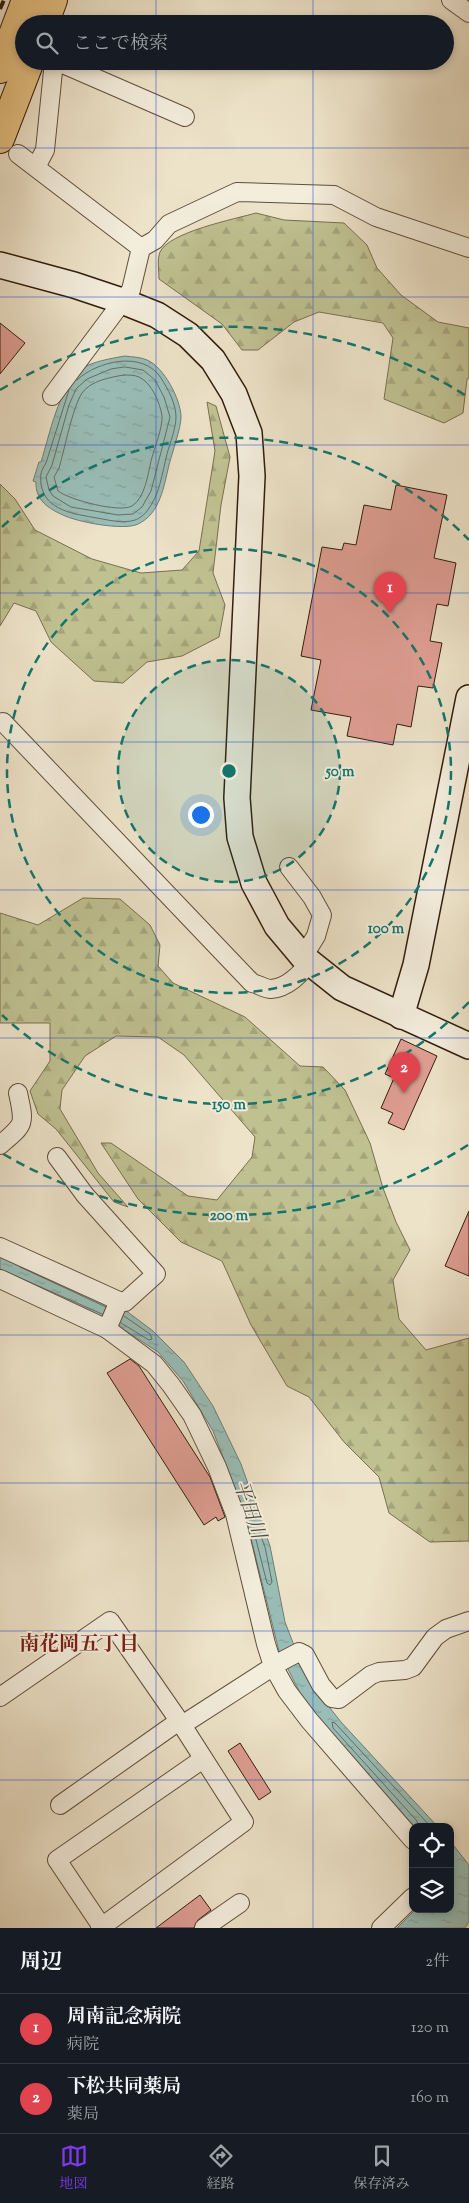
<!DOCTYPE html>
<html lang="ja">
<meta charset="utf-8">
<style>
body{margin:0;font-family:"Sorts Mill Goudy","Noto Serif JP",serif;background:#242831;color:#f1f3f6}
.controls{position:absolute;right:15px;bottom:15px;display:grid;overflow:hidden;border-radius:10px;box-shadow:0 2px 8px #0003}
.controls button{width:45px;height:45px;display:grid;place-items:center;padding:0;border:0;border-bottom:1px solid #363941;background:#171b24;color:#f1f3f6;font:25px sans-serif}
.you{position:absolute;left:200px;top:814px;width:18px;height:18px;margin:-12px;border:4px solid #fff;border-radius:50%;background:#1a73e8;box-shadow:0 0 0 8px #1a73e833}
.badge{display:grid;place-items:center;width:32px;height:32px;border-radius:50%;background:#7c3aed;color:#fff;font-size:16px;font-weight:700}
.pin{position:absolute;translate:-50% -41px;filter:drop-shadow(0 1px 2px #0008)}
.pin::after{content:'';position:absolute;top:26px;width:18px;height:15px;background:inherit;clip-path:polygon(0 0,100% 0,50% 100%)}
.list{margin:0;padding:0;list-style:none}
h2{display:flex;justify-content:space-between;align-items:center;height:65px;margin:0;padding:0 20px;font-size:21px}
h2 small{font-size:16px;font-weight:400;color:#9ea1a6}
.list li{display:grid;grid-template-columns:32px 1fr auto;gap:15px;align-items:center;box-sizing:border-box;height:70px;padding:0 20px;border-top:1px solid #363941}
.list b{display:block;font-size:19px;white-space:nowrap}
.list p{margin:0;font-size:16px;white-space:nowrap;color:#9ea1a6}
.list em{font-size:16px;font-style:normal;color:#9ea1a6}
.icon{flex:none;width:28px;height:28px;fill:none;stroke:currentColor;stroke-width:2;stroke-linecap:round;stroke-linejoin:round}
.map{position:relative;flex:none;width:469px;height:1928px;overflow:hidden}
.search{position:absolute;background:#171b24;box-shadow:0 2px 8px #0003;left:15px;right:15px;top:15px;height:55px;display:flex;align-items:center;gap:12px;box-sizing:border-box;padding:0 18px;border-radius:28px;color:#9ea1a6;font-size:19px}
.sheet{height:205px;background:#171b24}
nav{display:flex;justify-content:space-around;align-items:center;box-sizing:border-box;height:70px;border-top:1px solid #363941;background:#171b24;font-size:14px;color:#9ea1a6}
nav a{display:grid;justify-items:center;gap:2px}
nav .on{color:#7c3aed}
.map>svg:first-child{display:block}
.forest{fill:url(#forest-firs);stroke:#7a6f4f}
.water{fill:url(#water-ripples);stroke:#707e74}
.lines{fill:none;stroke-linecap:round;stroke-linejoin:round}
.shore{stroke:#666e62;stroke-width:1}
.building{fill:#df9e93;stroke:#331d0d}
.street-casing{stroke:#624e3c;stroke-width:20}
.secondary-casing{stroke:#331d0d;stroke-width:28}
.highway-casing{stroke:#331d0d;stroke-width:30}
.street{stroke:#f3eddc;stroke-width:18}
.secondary{stroke:#f3eddc;stroke-width:25}
.highway{stroke:#e6c284;stroke-width:28}
.rail{stroke:#331d0d;stroke-width:4;stroke-dasharray:9 9;stroke-linecap:butt}
.grid{fill:none;stroke:#1d4ed8;stroke-width:1;stroke-opacity:0.55}
.ring{fill:none;stroke:#0f766e;stroke-width:2.5;stroke-dasharray:9 6}
.labels{text-anchor:middle;dominant-baseline:central;stroke-width:4;stroke-linejoin:round;paint-order:stroke}
.water-label{font-size:20px;font-style:italic;fill:#524d40;stroke:#f3eddc}
.neighbourhood-label{font-size:20px;font-weight:bold;fill:#7a1f14;stroke:#f3eddc}
.centre{fill:#0f766e;stroke:#f3eddc;stroke-width:2.5}
.ring-label{font-size:15px;text-anchor:middle;font-weight:bold;fill:#0f766e;stroke:#f3eddc;stroke-width:4;stroke-linejoin:round;paint-order:stroke}
</style>
<div class="map">
<svg width="469" height="1928" viewBox="0 0 469 1928">
<defs>
<pattern id="forest-firs" width="22" height="20" patternUnits="userSpaceOnUse" patternTransform="scale(1.25)"><rect width="22" height="20" fill="#c0c191"/><path d="M5 1l3.5 6h-7zM16 11l3.5 6h-7z" fill="#a5a57c"/></pattern>
<pattern id="water-ripples" width="26" height="14" patternUnits="userSpaceOnUse" patternTransform="scale(1.25)"><rect width="26" height="14" fill="#99beb8"/><path d="M2 4q2-2 4 0t4 0M15 11q2-2 4 0t4 0" fill="none" stroke="#84a39d"/></pattern>
</defs>
<rect width="100%" height="100%" fill="#ede3c9"/>
<filter id="stains"><feTurbulence type="fractalNoise" baseFrequency=".004" numOctaves="4"/><feColorMatrix values="0 0 0 0 .2 0 0 0 0 .09 0 0 0 0 .02 0 0 0 .5 -.17"/></filter>
<radialGradient id="worn" r=".72"><stop offset=".6" stop-color="#630" stop-opacity="0"/><stop offset="1" stop-color="#630" stop-opacity=".3"/></radialGradient>
<g class="forest">
<path d="M256 213 284 220 344 223 367 245 377 268 401 295 438 322 469 328V378L467 379 463 413 444 423 384 399 393 338 383 323 319 312 294 322 258 350H242L222 324 159 279C159 272 157 259 160 252 169 232 235 219 256 213Z"/>
<path d="M207 402 216 406 230 457 221 505 213 573 225 605 219 637 182 656 147 662 123 683 94 681 51 642 36 611 14 603 0 626V484L15 499 35 530 92 559 141 573 182 570 199 551 215 451Z"/>
<path d="M83 898 120 899 150 925 160 945 158 966 173 983 245 1017 300 1066 323 1067 345 1090 370 1143 383 1188 396 1222 410 1250 393 1280 399 1319 426 1350 469 1338V1541L430 1542 389 1513 379 1477 344 1442 309 1397 287 1386 251 1325 222 1261 181 1242 138 1199 101 1143H111L188 1196 217 1200 252 1157 255 1137 184 1055 158 1037 116 1036 85 1056 62 1090 60 1109 98 1173 128 1207 114 1202 56 1129 38 1114 30 1091 50 1061V1023H0V913L38 925Z"/>
</g>
<g class="water">
<path d="M125 356C132 357 141 357 147 360 164 367 181 400 181 417 181 428 172 453 169 465 164 486 160 514 138 524 124 531 77 522 63 515 49 509 35 500 36 482L33 481 39 462H41C50 433 58 391 80 370 89 362 113 358 125 356Z"/>
<path d="M0 1252 125 1310 153 1331 184 1362 213 1406 241 1464 270 1546 285 1622 307 1679 341 1722 438 1827H415L329 1731 300 1693 279 1651 245 1514 213 1431 183 1381 158 1352 123 1329 0 1273Z"/>
<path d="M450 1841 469 1865V1922L465 1928H397L416 1909H450Z"/>
</g>
<g class="lines">
<g class="shore">
<path d="M125 367 143 370 155 380 164 397 170 417 151 491 142 507 133 514 118 515 71 507 53 496 49 490 46 477 52 465 69 405 76 389 87 379 111 369Z"/>
<path d="M124 375C129 375 135 375 139 377 152 383 160 403 162 416 163 427 154 449 151 461 148 474 145 498 132 506 119 513 70 500 58 491L54 477 59 468C65 448 72 409 82 393 90 381 111 377 124 375Z"/>
<path d="M69 390 46 463C41 471 40 474 41 484 45 511 75 514 97 518 109 520 123 524 135 520 139 519 145 514 147 511 160 495 162 473 167 454 170 443 176 428 176 417 176 404 168 389 161 378 143 350 97 361 77 380"/>
<path d="M20 1267 106 1307"/>
<path d="M0 1269 102 1314"/>
<path d="M121 1323 149 1340 152 1339 150 1334 124 1316"/>
<path d="M256 1529 259 1531 265 1547 272 1582 270 1585 267 1583 254 1532Z"/>
<path d="M418 1827 417 1821 333 1728 332 1722 335 1723 431 1827"/>
</g>
</g>
<g class="building">
<path d="M0 323 25 343 0 374Z"/>
<path d="M396 485 447 495 434 558 456 563 448 606 437 604 430 641 442 643 433 688 418 686 411 727 397 724 393 745 347 736 351 717 311 710 321 660 301 656 322 547 342 550 344 543 356 545 364 505 391 510Z"/>
<path d="M401 1039 437 1056 404 1130 388 1123 393 1113 381 1108 394 1078 385 1074Z"/>
<path d="M469 1211V1276L445 1266Z"/>
<path d="M130 1359 139 1366 210 1477 225 1517 218 1521 216 1517 204 1525 107 1373Z"/>
<path d="M240 1743 271 1792 259 1800 228 1751Z"/>
<path d="M200 1895 211 1910 198 1920 194 1928H156Z"/>
</g>
<g class="lines">
<defs>
<g id="street">
<path d="M451 0 469 13"/>
<path d="M56 61 185 117"/>
<path d="M18 154 141 248"/>
<path d="M36 167 45 150 54 61"/>
<path d="M141 248 155 240 169 224 237 192 334 195 376 217 469 248"/>
<path d="M52 396 131 290 141 248"/>
<path d="M3 722 252 983C258 984 265 989 271 989 287 988 301 974 309 962"/>
<path d="M289 867 312 897 322 915 316 936 303 957"/>
<path d="M0 1145C25 1124 25 1125 18 1093"/>
<path d="M0 1247 119 1301 125 1302 156 1274 85 1195 57 1157"/>
<path d="M0 1279 107 1329 154 1364 171 1385 192 1415 217 1467 235 1514 266 1644 273 1666 287 1691 309 1720 413 1840"/>
<path d="M107 1329 119 1301"/>
<path d="M0 1697 110 1621 182 1725 244 1822 100 1928"/>
<path d="M182 1725 280 1662 299 1652 305 1655 321 1685 332 1698 339 1699 371 1675 379 1672 405 1670 413 1667 435 1637 446 1629 469 1621"/>
<path d="M60 1805 179 1721"/>
<path d="M102 1927 57 1860 203 1759"/>
<path d="M204 1928 240 1903"/>
<path d="M381 1928 413 1897"/>
</g>
<g id="secondary">
<path d="M0 265 74 285 122 301 157 315 188 335 213 360 234 394 249 433 252 476 237 798 240 837 254 883 277 926 303 957 342 988 469 1046"/>
<path d="M401 1016 416 965 469 698"/>
</g>
<g id="highway">
<path d="M44 24 53 0"/>
<path d="M0 69 26 0"/>
<path d="M0 139 30 61"/>
</g>
</defs>
<use href="#street" class="street-casing"/>
<use href="#secondary" class="secondary-casing"/>
<use href="#highway" class="highway-casing"/>
<use href="#street" class="street"/>
<use href="#secondary" class="secondary"/>
<use href="#highway" class="highway"/>
<path class="rail" d="M0 9 4 0"/>
</g>
<path class="grid" d="M156 0V24M313 0V24M156 61V1928M313 61V1928M0 148H469M0 297H469M0 445H469M0 593H469M0 742H469M0 890H469M0 1038H469M0 1186H469M0 1335H469M0 1483H469M0 1631H469M0 1780H469"/>
<circle cx="229" cy="771" r="111" fill="#0f766e" fill-opacity=".12"/>
<g class="ring">
<circle cx="229" cy="771" r="111"/>
<circle cx="229" cy="771" r="222"/>
<path d="M469 1002A333 333 0 0 1 2 1015M2 527A333 333 0 0 1 469 540"/>
<path d="M468 1145A444 444 0 0 1 0 1152M0 390A444 444 0 0 1 468 397"/>
</g>
<g class="labels">
<g class="water-label">
<text transform="translate(248 1510) rotate(71)">平田川</text>
</g>
<g class="neighbourhood-label">
<text x="79" y="1645">南花岡五丁目</text>
</g>
</g>
<circle cx="229" cy="771" r="8" class="centre"/>
<g class="ring-label">
<text x="340" y="776">50 m</text>
<text x="386" y="933">100 m</text>
<text x="229" y="1109">150 m</text>
<text x="229" y="1220">200 m</text>
</g>
<rect width="100%" height="100%" filter="url(#stains)"/>
<rect width="100%" height="100%" fill="url(#worn)"/>
</svg>
<div class="controls">
<button><svg class="icon" aria-label="locate" viewBox="0 0 24 24"><circle cx="12" cy="12" r="6"/><path d="M12 2v4M12 18v4M2 12h4M18 12h4"/></svg></button>
<button><svg class="icon" aria-label="layers" viewBox="0 0 24 24"><path d="M12 4l9 5-9 5-9-5zM3 14l9 5 9-5"/></svg></button>
</div>
<div class="you"></div>
<div class="pin badge" style="left:390px;top:613px;background:#e0444e">1</div>
<div class="pin badge" style="left:404px;top:1093px;background:#e0444e">2</div>
<div class="search"><svg class="icon" aria-label="search" viewBox="0 0 24 24"><circle cx="10" cy="10" r="6"/><path d="M15 15l6 6"/></svg>ここで検索</div>
</div>
<section class="sheet">
<h2>周辺<small>2件</small></h2>
<ul class="list">
<li><span class="badge" style="background:#e0444e">1</span><div><b>周南記念病院</b><p>病院</p></div><em>120 m</em></li>
<li><span class="badge" style="background:#e0444e">2</span><div><b>下松共同薬局</b><p>薬局</p></div><em>160 m</em></li>
</ul>
</section>
<nav>
<a class="on"><svg class="icon" aria-label="map" viewBox="0 0 24 24"><path d="M3 6l6-2 6 2 6-2v14l-6 2-6-2-6 2zM9 4v14M15 6v14"/></svg>地図</a>
<a><svg class="icon" aria-label="directions" viewBox="0 0 24 24"><path d="M12 3l9 9-9 9-9-9zM9 14v-3h6M13 9l2 2-2 2"/></svg>経路</a>
<a><svg class="icon" aria-label="saved" viewBox="0 0 24 24"><path d="M7 4h10v16l-5-4-5 4z"/></svg>保存済み</a>
</nav>
